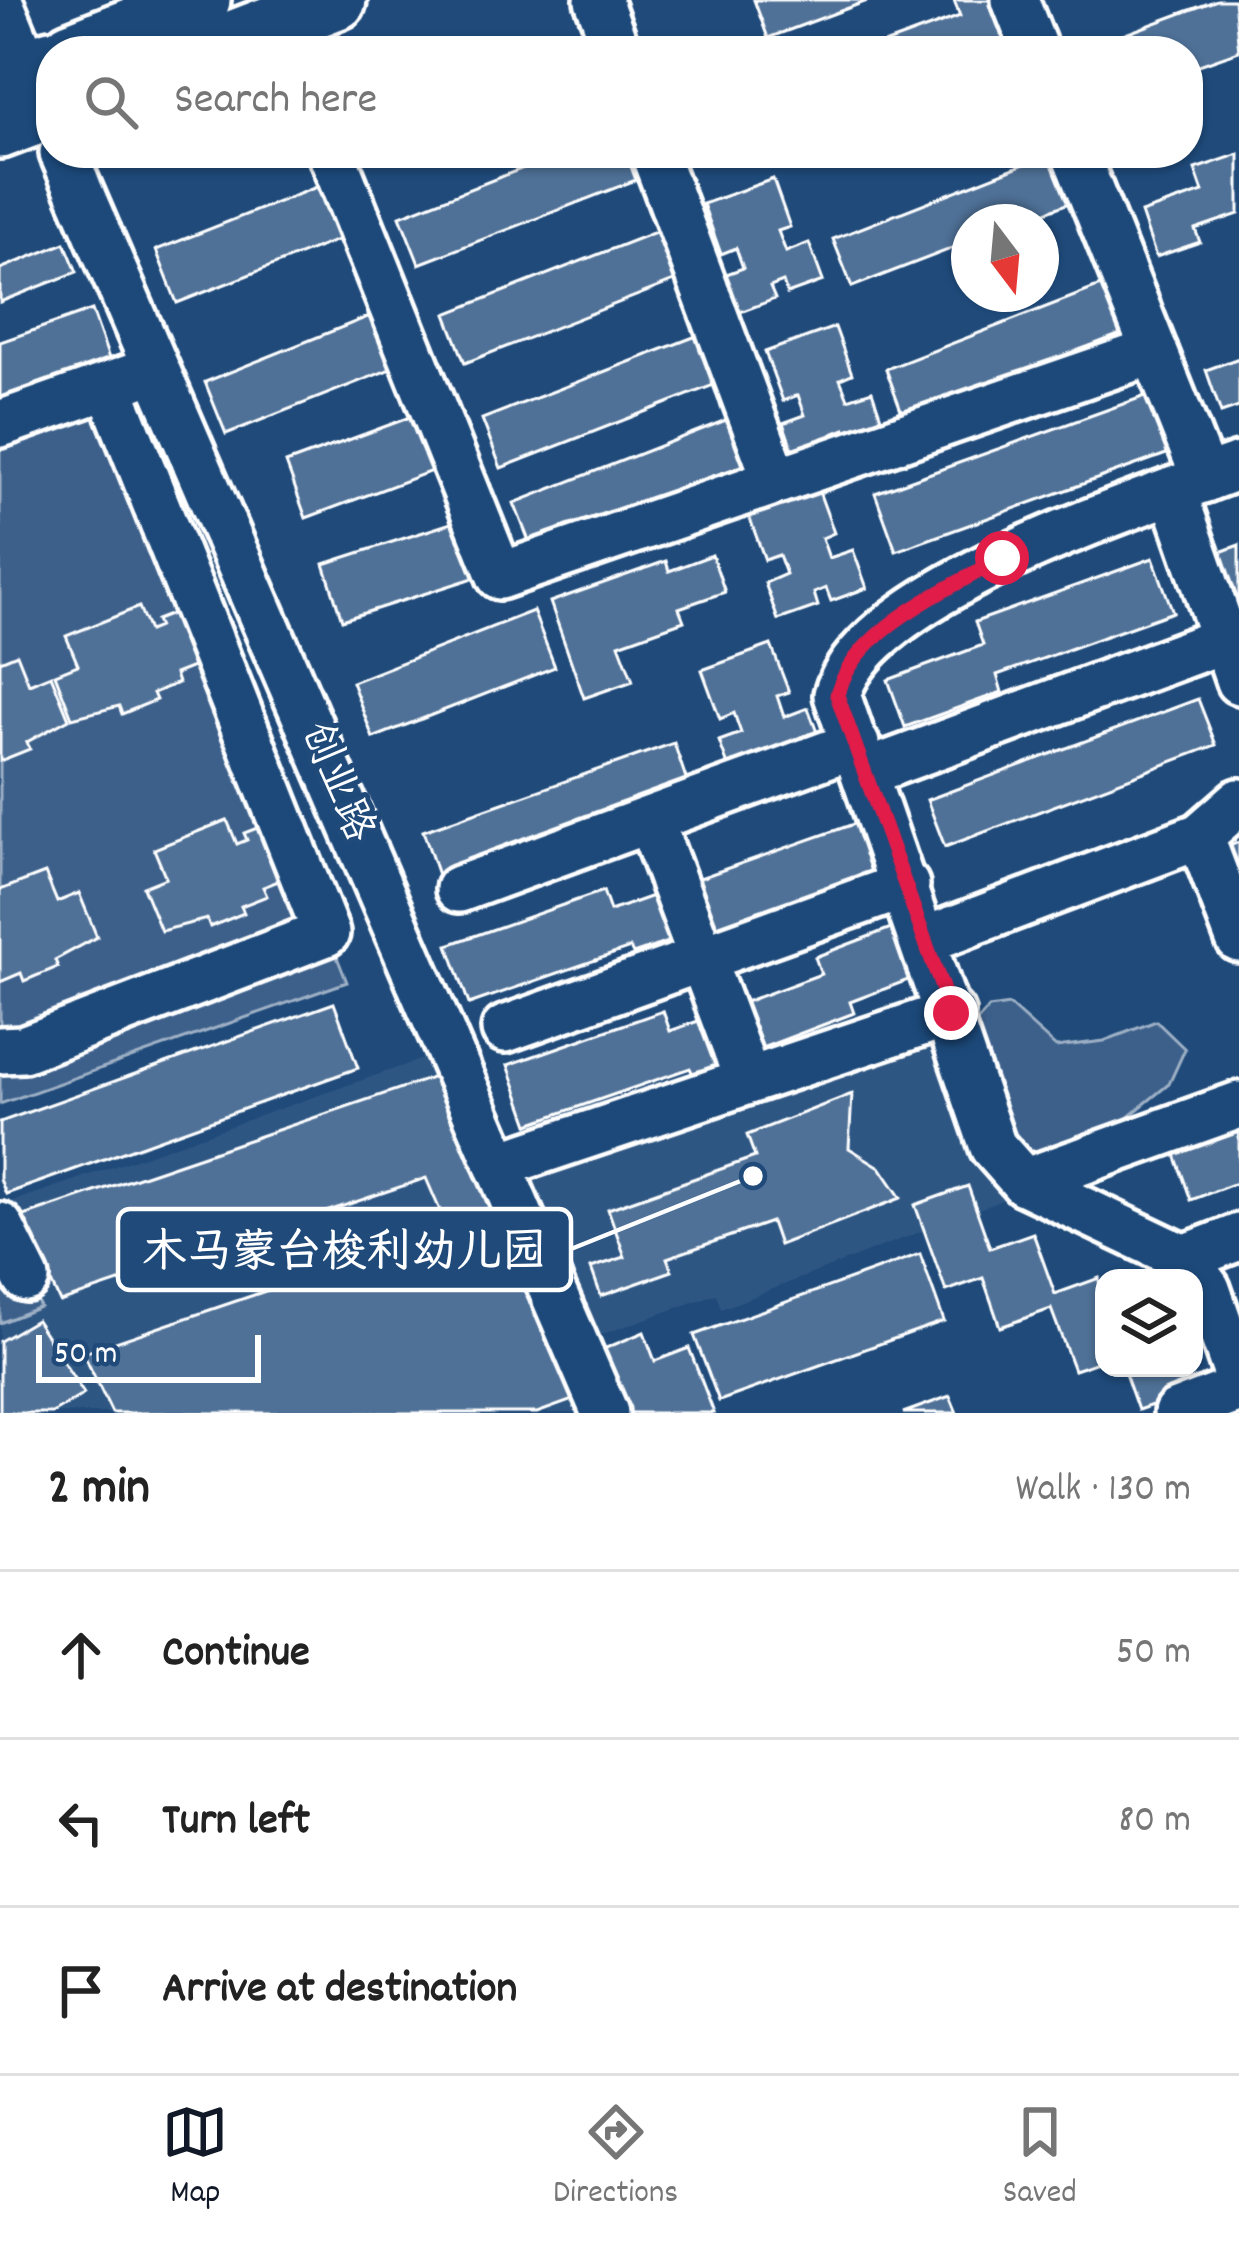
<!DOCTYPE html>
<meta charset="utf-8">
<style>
:root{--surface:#fff;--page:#f2f2f2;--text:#222;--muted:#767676;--line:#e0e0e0;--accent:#111827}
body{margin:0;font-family:Dekko,"LXGW WenKai TC",sans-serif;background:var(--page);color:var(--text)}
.controls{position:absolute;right:36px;bottom:36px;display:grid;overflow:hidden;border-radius:24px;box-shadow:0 3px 9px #0004}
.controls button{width:108px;height:108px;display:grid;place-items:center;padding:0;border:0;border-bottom:3px solid var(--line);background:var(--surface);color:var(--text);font:60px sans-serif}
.compass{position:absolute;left:951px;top:204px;width:108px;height:108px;border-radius:50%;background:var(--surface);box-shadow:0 3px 9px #0004;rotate:164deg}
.scale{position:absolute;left:36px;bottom:30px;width:225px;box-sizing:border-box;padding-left:12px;border:6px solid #fff;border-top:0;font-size:33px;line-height:42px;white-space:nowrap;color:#fff;-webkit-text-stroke:9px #1f4a7a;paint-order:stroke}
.stop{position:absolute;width:36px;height:36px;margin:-27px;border:9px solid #e11d48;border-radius:50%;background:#fff}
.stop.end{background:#e11d48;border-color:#fff;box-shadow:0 3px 12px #0008}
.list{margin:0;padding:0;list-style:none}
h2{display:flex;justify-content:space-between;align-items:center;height:156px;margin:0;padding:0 48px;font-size:51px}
h2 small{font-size:39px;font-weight:400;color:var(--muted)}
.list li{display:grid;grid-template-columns:78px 1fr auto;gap:36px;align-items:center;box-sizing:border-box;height:168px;padding:0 48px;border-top:3px solid var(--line)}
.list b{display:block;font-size:45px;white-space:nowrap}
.list em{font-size:39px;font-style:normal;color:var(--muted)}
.icon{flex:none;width:66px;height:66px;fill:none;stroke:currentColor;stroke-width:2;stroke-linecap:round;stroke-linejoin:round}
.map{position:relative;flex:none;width:1239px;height:1413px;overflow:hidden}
.search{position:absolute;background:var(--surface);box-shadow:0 3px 9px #0004;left:36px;right:36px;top:36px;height:132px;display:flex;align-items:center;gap:30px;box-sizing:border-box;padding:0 42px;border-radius:48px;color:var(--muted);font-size:45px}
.sheet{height:660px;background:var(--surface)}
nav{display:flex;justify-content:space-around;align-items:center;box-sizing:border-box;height:168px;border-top:3px solid var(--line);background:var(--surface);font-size:33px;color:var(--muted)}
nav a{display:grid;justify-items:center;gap:6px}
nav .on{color:var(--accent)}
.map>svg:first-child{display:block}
</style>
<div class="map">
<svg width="1239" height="1413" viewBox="0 0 1239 1413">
<rect width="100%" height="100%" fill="#1f4a7a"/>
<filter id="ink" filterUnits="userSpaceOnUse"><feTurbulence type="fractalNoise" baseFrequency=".00833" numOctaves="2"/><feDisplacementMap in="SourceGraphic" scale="24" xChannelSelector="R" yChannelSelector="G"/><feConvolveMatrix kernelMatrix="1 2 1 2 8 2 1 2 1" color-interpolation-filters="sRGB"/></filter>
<g filter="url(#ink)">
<g fill="#2e5683">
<path d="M 951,1013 L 1010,1197 L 721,1309 L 716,1294 L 575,1344 L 498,1165 Z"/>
<path d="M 431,1056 L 586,1413 L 0,1413 L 0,1323 L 40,1307 L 0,1226 L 0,1206 Z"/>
</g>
<g fill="#3c618b" stroke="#9eb0c5" stroke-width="3">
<path d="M 109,386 L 347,982 L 0,1104 L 0,424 Z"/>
<path d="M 1009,1005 L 1056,1047 L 1104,1041 L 1156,1021 L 1185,1049 L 1169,1084 L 1084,1153 L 1025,1150 C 988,1114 980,1073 975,1024 L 989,1008 Z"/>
<path d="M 0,1226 L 40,1307 L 0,1323 Z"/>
</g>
<g fill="#507197" stroke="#fff" stroke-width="3">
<path d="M 754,0 L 870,0 L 768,38 Z"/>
<path d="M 954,0 L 1000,0 L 1013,51 L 865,51 L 960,16 Z"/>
<path d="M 1217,0 L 1234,0 L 1239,51 L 1188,69 L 1188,51 L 1107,51 L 1104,42 Z"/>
<path d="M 562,153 L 626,153 L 636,180 L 419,264 L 400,216 Z"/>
<path d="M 1050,154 L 1069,203 L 1020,222 L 969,222 L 969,242 L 852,287 L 833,239 Z"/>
<path d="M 1239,154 L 1239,214 L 1195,229 L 1200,242 L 1156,257 L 1141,213 L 1203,192 L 1195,169 Z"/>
<path d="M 773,179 L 790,227 L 778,231 L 786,252 L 809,243 L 823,281 L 787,294 L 783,282 L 770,287 L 775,299 L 735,314 L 721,276 L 743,268 L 736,248 L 721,254 L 703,204 Z"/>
<path d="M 332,181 L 353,234 L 177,303 L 156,250 Z"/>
<path d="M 663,229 L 682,278 L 465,363 L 446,314 Z"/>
<path d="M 65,243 L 77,272 L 0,302 L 0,269 Z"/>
<path d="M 1103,285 L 1121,334 L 904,418 L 886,369 Z"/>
<path d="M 92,310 L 113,370 L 0,408 L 0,342 Z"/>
<path d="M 380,312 L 401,365 L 226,434 L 205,382 Z"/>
<path d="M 835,327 L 852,374 L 840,379 L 848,399 L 872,391 L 885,429 L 850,441 L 845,429 L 832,434 L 837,447 L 797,461 L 783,423 L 805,415 L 798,395 L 783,401 L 765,352 Z"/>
<path d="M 699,335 L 719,383 L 501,468 L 482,419 Z"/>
<path d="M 1239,358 L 1239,407 L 1221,413 L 1206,370 Z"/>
<path d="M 1151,394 L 1172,452 L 896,551 L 875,493 Z"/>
<path d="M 427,411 L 448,465 L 306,518 L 286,463 Z"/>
<path d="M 731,418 L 750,467 L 533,551 L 514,503 Z"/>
<path d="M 817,486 L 834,533 L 822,538 L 829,558 L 853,550 L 867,588 L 831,601 L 826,588 L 814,593 L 818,606 L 778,620 L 765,583 L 786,574 L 779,555 L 765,560 L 747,511 Z"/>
<path d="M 467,518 L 486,574 L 342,620 L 324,564 Z"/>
<path d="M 1239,545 L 1239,612 L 1237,613 L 1215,554 Z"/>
<path d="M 712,555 L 725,592 L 679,608 L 684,621 L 619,644 L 633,681 L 584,698 L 550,602 L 666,561 L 669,571 Z"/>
<path d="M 1153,558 L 1173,612 L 997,675 L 1002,692 L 905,727 L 888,680 L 983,645 L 975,622 Z"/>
<path d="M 139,607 L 149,631 L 159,627 L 156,620 L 177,612 L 198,665 L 175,674 L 178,683 L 153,693 L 156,700 L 122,714 L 119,706 L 72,718 L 55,674 L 78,665 L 66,636 Z"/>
<path d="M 533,611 L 555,667 L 373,738 L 352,682 Z"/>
<path d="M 771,645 L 789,692 L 777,696 L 784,717 L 808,708 L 822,746 L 786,759 L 781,747 L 769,752 L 773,765 L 733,779 L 719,741 L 741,733 L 734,713 L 720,719 L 702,670 Z"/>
<path d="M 17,654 L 29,684 L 51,675 L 69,719 L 27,742 L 30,749 L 0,761 L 0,661 Z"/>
<path d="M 1198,699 L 1216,745 L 945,847 L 927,800 Z"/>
<path d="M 674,743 L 690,790 L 439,878 L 423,831 Z"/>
<path d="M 227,820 L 237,844 L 247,840 L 244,833 L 265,825 L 286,878 L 263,887 L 267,896 L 241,906 L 244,913 L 210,927 L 207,919 L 161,931 L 143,887 L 166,878 L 154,849 Z"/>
<path d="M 865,820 L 884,874 L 716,933 L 697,879 Z"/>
<path d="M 1239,842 L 1239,872 L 1230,846 Z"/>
<path d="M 45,873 L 57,902 L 79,893 L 97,937 L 55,960 L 58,967 L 24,981 L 21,973 L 0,982 L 0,890 Z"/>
<path d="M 603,891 L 610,911 L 658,894 L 674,940 L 633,954 L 630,948 L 469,1004 L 448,945 Z"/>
<path d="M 899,925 L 919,976 L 850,1002 L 854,1013 L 762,1048 L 745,1002 L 821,974 L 815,957 Z"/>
<path d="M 334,1003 L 358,1068 L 6,1194 L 0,1179 L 0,1122 Z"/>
<path d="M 663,1011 L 670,1031 L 718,1014 L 734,1060 L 693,1074 L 690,1068 L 529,1124 L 508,1065 Z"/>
<path d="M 437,1076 L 573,1400 L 537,1413 L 112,1413 L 83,1353 L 448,1229 L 426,1178 L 60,1302 L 21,1217 Z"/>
<path d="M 852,1094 L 849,1148 L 880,1167 L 901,1198 L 779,1245 L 771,1222 L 667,1258 L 672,1271 L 601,1296 L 591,1268 L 625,1257 L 608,1209 L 755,1157 L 747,1135 Z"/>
<path d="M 1239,1124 L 1239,1182 L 1191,1200 L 1173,1149 Z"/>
<path d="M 968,1186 L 990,1248 L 1033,1233 L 1055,1294 L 1099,1278 L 1104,1360 L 1074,1370 L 1051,1309 L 1000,1327 L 983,1278 L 946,1291 L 915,1205 Z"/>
<path d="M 920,1254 L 944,1321 L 719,1401 L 694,1335 Z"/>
<path d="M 36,1320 L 84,1394 L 52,1413 L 0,1413 L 0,1341 Z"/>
<path d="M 644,1332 L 655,1361 L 689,1348 L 714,1413 L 628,1413 L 601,1350 Z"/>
<path d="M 1123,1368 L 1180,1368 L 1189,1392 L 1138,1410 Z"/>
<path d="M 950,1396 L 957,1413 L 903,1413 Z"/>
</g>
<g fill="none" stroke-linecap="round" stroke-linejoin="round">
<g stroke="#fff" stroke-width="54">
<g id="minor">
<path d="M 598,0 L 617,51"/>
<path d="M 1015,0 L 1035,51"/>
<path d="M 0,3 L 38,95"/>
<path d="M 63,153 L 605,1413"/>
<path d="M 331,153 L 500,576 L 1154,351 L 1075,153"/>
<path d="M 654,153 L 776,481"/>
<path d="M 1154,351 L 1205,479"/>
<path d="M 0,424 L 136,376"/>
<path d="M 1239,466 C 1141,504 867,589 837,695 L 993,1147 L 1024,1182 L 1184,1258 L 1207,1289 L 1239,1380"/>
<path d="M 1173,491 L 1239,681"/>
<path d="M 867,772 L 1239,634"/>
<path d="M 650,820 L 748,1081"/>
<path d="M 1200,836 L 1239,939"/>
<path d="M 459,889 L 856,744"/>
<path d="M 925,940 L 1200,836 L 1239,802"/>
<path d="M 505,1029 L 906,885"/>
<path d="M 0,1050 L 23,1049 L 326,933 L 109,386"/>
<path d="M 498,1165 L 951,1013"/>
<path d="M 1024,1182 L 1239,1105"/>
<path d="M 0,1226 L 26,1278"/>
<path d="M 1184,1258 L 1239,1237"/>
<path d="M 1177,1413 L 1239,1389"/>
</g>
</g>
<g stroke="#fff" stroke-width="66">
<g id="major">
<path d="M 71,51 L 201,0"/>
<path d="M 204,51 L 337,0"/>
<path d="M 0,78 L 51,59"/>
<path d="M 0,129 L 51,110"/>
</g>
</g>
<use href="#minor" stroke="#1f4a7a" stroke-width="45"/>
<use href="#major" stroke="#1f4a7a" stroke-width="57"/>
</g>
</g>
<g fill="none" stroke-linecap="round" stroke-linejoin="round" filter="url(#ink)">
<path stroke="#e11d48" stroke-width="15" d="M 951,1013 L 837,695 C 856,627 945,592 1002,558"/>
</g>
<g text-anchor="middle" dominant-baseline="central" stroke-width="10" stroke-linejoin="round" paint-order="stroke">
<g font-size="42" fill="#fff" stroke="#1f4a7a">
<text transform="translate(334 783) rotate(67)">创业路</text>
</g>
</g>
<path fill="none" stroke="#fff" stroke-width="4.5" d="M753 1176L571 1249"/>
<circle fill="#fff" stroke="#1f4a7a" stroke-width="4.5" cx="753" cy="1176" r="12"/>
<rect fill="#1f4a7a" stroke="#fff" stroke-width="4.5" x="118" y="1209" width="453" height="81" rx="12"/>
<g font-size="45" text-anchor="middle" font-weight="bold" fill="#fff">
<text x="344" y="1265">木马蒙台梭利幼儿园</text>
</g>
</svg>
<div class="controls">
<button><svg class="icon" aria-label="layers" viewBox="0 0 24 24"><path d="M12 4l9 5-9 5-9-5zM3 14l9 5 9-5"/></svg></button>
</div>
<svg class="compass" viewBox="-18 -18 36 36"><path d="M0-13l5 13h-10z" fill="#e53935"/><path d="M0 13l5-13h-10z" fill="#767676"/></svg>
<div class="scale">50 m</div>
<div class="stop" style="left:1002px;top:558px"></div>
<div class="stop end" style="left:951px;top:1013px"></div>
<div class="search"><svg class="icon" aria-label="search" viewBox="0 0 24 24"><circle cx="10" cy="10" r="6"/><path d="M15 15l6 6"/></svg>Search here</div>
</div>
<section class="sheet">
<h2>2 min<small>Walk · 130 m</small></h2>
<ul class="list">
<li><svg class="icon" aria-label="ahead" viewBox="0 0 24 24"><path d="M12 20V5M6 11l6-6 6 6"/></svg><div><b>Continue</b></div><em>50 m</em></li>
<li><svg class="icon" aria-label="left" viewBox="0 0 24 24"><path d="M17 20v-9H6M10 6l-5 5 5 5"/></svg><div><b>Turn left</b></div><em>80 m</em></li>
<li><svg class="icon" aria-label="arrive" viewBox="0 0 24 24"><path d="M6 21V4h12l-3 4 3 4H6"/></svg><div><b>Arrive at destination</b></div></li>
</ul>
</section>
<nav>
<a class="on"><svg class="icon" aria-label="map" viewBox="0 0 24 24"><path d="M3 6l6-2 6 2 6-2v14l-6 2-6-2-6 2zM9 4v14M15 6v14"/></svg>Map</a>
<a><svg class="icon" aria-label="directions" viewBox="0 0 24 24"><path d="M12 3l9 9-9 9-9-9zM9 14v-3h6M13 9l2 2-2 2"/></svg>Directions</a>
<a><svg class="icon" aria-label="saved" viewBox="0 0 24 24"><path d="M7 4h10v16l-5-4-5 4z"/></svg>Saved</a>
</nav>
